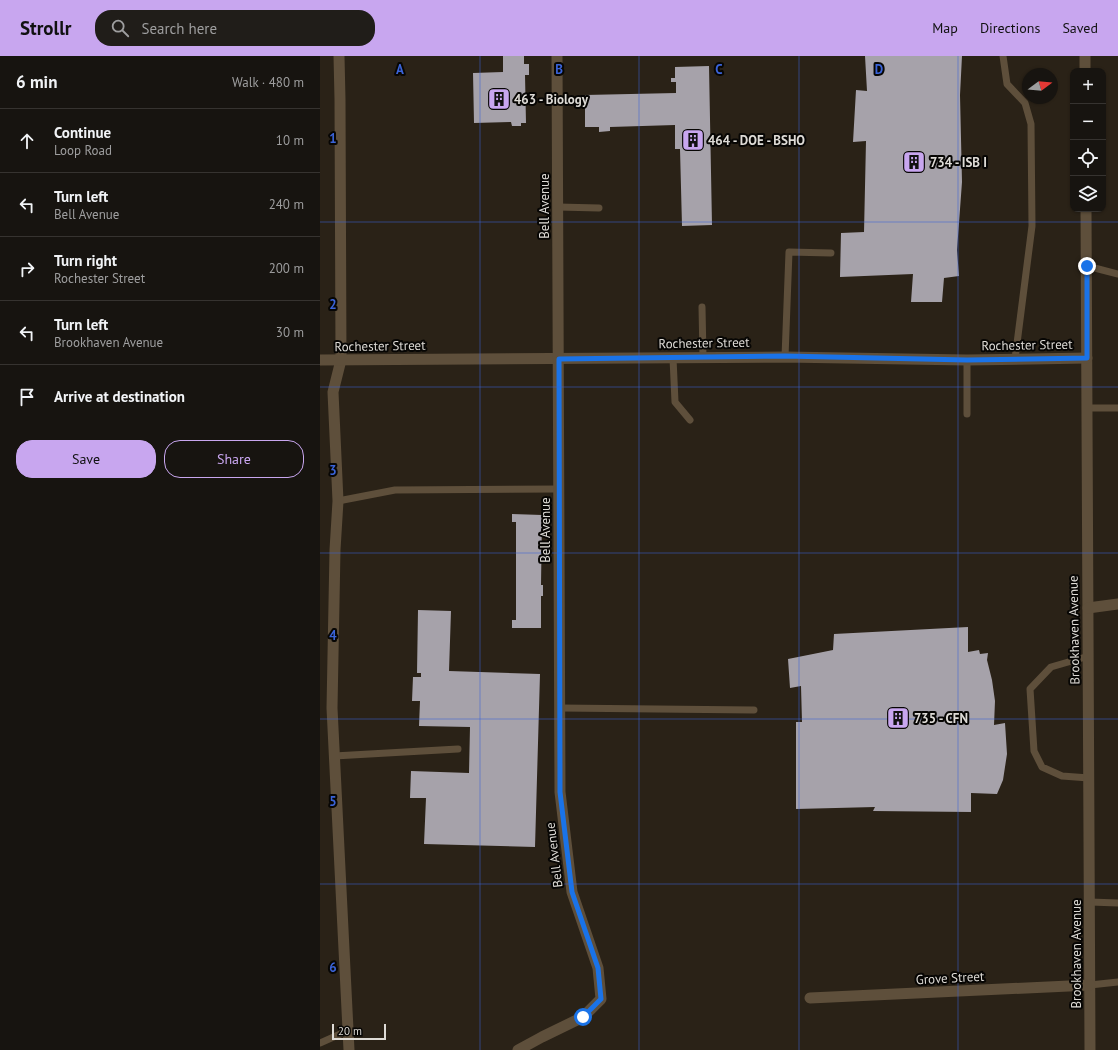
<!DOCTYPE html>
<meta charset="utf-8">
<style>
:root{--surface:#171410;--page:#201d19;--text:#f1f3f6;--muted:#9e9e9f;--line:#363330;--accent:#c8a6ef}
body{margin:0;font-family:"PT Sans",sans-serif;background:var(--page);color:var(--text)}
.controls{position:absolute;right:12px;top:12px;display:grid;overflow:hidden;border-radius:8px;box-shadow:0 1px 3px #0004}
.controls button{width:36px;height:36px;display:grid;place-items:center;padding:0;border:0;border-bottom:1px solid var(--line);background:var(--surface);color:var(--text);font:20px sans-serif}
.compass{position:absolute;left:702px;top:12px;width:36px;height:36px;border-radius:50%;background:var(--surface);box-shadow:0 1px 3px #0004;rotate:74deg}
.scale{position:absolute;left:12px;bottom:10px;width:54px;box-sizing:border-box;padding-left:4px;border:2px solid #dedbd6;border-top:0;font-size:11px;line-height:14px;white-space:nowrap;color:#dedbd6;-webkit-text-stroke:3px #070604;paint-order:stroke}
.stop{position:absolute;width:12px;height:12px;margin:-9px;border:3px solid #1a73e8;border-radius:50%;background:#fff}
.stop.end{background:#1a73e8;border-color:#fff;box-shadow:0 1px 4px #0008}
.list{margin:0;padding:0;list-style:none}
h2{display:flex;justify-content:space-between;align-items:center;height:52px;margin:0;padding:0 16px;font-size:17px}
h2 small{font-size:13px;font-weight:400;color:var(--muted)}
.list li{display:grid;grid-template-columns:26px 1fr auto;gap:12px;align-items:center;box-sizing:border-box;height:64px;padding:0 16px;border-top:1px solid var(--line)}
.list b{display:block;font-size:15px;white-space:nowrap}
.list p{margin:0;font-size:13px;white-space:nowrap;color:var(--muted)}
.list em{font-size:13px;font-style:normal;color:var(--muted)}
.actions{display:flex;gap:8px;padding:12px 16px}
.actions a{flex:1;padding:9px 0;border:1px solid var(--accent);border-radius:16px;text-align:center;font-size:14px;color:var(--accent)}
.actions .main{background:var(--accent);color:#111}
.icon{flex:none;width:22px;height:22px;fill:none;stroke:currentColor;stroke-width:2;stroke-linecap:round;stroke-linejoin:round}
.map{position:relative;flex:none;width:798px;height:994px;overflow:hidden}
header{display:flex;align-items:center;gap:24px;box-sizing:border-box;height:56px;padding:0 20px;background:var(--accent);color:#111}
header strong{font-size:19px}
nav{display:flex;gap:22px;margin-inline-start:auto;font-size:14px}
.search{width:280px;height:36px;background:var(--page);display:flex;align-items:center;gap:10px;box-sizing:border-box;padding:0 14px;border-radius:16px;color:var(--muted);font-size:15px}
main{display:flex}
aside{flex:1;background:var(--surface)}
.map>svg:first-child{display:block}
</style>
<header>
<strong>Strollr</strong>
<div class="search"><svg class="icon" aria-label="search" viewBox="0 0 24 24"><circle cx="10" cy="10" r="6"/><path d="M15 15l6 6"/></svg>Search here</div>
<nav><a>Map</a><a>Directions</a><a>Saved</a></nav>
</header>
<main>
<aside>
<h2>6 min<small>Walk · 480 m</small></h2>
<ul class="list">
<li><svg class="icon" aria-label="ahead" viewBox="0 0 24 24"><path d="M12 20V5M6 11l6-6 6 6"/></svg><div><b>Continue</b><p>Loop Road</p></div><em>10 m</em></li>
<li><svg class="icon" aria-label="left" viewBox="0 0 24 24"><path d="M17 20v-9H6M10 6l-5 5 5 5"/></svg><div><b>Turn left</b><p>Bell Avenue</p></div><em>240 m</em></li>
<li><svg class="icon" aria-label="right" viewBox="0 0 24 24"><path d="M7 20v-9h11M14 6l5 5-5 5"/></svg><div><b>Turn right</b><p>Rochester Street</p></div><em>200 m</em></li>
<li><svg class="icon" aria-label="left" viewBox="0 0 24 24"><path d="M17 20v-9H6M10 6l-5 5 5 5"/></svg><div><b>Turn left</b><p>Brookhaven Avenue</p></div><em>30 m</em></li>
<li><svg class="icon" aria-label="arrive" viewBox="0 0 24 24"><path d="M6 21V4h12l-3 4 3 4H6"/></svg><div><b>Arrive at destination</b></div></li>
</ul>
<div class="actions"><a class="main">Save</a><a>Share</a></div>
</aside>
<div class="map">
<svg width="798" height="994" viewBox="0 0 798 994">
<rect width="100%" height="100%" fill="#1f1b15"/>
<path fill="#2a2217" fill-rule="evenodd" d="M 0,0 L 798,0 L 798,994 L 0,994 ZM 753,15 L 783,15 L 783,153 L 753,153 ZM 708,18 L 732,18 L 732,42 L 708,42 Z"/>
<g fill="#a6a2aa">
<path d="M 183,0 L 204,0 L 204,8 L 209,8 L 209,19 L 205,19 L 206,67 L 201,67 L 201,70 L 192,70 L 191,66 L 154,67 L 153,17 L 183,16 Z"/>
<path d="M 545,0 L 642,0 L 640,39 L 642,126 L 637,194 L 639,220 L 624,222 L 622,246 L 591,246 L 593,218 L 520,221 L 521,177 L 544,176 L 546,85 L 533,86 L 536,34 L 547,35 Z"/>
<path d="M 389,10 L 392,169 L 362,170 L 360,93 L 355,93 L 355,69 L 290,71 L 290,75 L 279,76 L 279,71 L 265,71 L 265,39 L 356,37 L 356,26 L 351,26 L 351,22 L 355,22 L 355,11 Z"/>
<path d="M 192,458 L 222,459 L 221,529 L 223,529 L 223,540 L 221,540 L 221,572 L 192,572 L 192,564 L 196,564 L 196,466 L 192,466 Z"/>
<path d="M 98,554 L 131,555 L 129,615 L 220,618 L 215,791 L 104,788 L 106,742 L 90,742 L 91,715 L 149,717 L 150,671 L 99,670 L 100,645 L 92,645 L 93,621 L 101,621 L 101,617 L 97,617 Z"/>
<path d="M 648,571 L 648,596 L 659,594 L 660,598 L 668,597 L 667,604 L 672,624 L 675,645 L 674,669 L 685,667 L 687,698 L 683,724 L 677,738 L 651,737 L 651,756 L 553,755 L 555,751 L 476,753 L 476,666 L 482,666 L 481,630 L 470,632 L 468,603 L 513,594 L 514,578 Z"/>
</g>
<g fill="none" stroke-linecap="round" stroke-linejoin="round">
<g stroke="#5e4f3b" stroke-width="7">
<path d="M 683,0 L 687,28 L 705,47 L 711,68 L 712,170 L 695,303"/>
<path d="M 238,151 L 279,152"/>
<path d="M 767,210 L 798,218"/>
<path d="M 382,251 L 383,301"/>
<path d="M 465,301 L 469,196 L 511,197"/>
<path d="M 353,302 L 355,346 L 370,364"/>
<path d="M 647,304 L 647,358"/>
<path d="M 767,352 L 798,352"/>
<path d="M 18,445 L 75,434 L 239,433"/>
<path d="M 769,600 L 731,611 L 710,633 L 714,695 L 722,711 L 742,720 L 769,722"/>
<path d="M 240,652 L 434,654"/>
<path d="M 14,700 L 138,693"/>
<path d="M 770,846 L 798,847"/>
<path d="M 770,929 L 798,926"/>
<path d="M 0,987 L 27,975"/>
</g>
<g stroke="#5e4f3b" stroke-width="11">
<path d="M 19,0 L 20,43 L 21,304 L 13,336 L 18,445 L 15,494 L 12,652 L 29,994"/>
<path d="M 765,0 L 765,15"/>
<path d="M 766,153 L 770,994"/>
<path d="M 0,304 L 465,301 L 647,304 L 767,302"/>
<path d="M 768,552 L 798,548"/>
<path d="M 490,942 L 770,929"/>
<path d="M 198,994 L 222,981 L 263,961 L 281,943 L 278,912 L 252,836 L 240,736 L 237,0"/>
</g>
</g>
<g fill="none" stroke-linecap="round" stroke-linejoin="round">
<path stroke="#1a73e8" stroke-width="5" d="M 263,961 L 281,943 L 278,912 L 252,836 L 240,736 L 239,303 L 465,300 L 647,304 L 767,302 L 767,210"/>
</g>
<path fill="none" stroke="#3a63d8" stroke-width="1" stroke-opacity="0.55" d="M 160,0 L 160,994M 319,0 L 319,994M 479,0 L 479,994M 638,0 L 638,994M 0,166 L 798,166M 0,331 L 798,331M 0,497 L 798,497M 0,663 L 798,663M 0,828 L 798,828"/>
<defs>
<g id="building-square" transform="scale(1.15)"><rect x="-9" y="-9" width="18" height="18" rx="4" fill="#c8a6ef" stroke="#070604"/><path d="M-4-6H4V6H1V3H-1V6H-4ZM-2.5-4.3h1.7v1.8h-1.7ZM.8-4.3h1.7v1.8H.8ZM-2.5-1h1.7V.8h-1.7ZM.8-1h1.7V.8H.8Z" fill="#111"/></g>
</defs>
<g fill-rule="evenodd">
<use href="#building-square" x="179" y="43"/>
<use href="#building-square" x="373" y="84"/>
<use href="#building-square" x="594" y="106"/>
<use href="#building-square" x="578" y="662"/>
</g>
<g text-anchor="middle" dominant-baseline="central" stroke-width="4" stroke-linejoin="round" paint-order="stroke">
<g font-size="13" font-weight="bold" fill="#dedbd6" stroke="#070604" text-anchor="start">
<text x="194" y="43">463 - Biology</text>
<text x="388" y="84">464 - DOE - BSHO</text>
<text x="610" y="106">734 - ISB I</text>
<text x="594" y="662">735 - CFN</text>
</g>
<g font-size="13" fill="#dedbd6" stroke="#070604">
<text transform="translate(224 150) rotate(-90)">Bell Avenue</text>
<text transform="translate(384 287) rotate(-1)">Rochester Street</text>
<text transform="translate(707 289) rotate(-1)">Rochester Street</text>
<text transform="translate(60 290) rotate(-1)">Rochester Street</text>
<text transform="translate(225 474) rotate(-90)">Bell Avenue</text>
<text transform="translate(754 574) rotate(-91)">Brookhaven Avenue</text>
<text transform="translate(234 799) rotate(-97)">Bell Avenue</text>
<text transform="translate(756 898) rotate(-90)">Brookhaven Avenue</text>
<text transform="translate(630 922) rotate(-3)">Grove Street</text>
</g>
</g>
<g font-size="13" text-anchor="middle" font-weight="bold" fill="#3a63d8" stroke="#070604" stroke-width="4" stroke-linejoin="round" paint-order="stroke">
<text x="80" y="18">A</text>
<text x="239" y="18">B</text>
<text x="399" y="18">C</text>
<text x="559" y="18">D</text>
<text x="13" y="87">1</text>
<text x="13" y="253">2</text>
<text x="13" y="419">3</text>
<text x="13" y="584">4</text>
<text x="13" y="750">5</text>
<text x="13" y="916">6</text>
</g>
</svg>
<div class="controls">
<button>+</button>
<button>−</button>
<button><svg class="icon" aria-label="locate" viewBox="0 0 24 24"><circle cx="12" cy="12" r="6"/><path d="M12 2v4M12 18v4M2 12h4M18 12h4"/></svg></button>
<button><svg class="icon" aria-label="layers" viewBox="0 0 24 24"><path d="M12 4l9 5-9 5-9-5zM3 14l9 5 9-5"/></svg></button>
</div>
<svg class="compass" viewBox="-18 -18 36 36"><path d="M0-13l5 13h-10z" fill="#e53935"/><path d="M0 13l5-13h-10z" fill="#9e9e9f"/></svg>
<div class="scale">20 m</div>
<div class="stop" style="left:263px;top:961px"></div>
<div class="stop end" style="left:767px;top:210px"></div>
</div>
</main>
